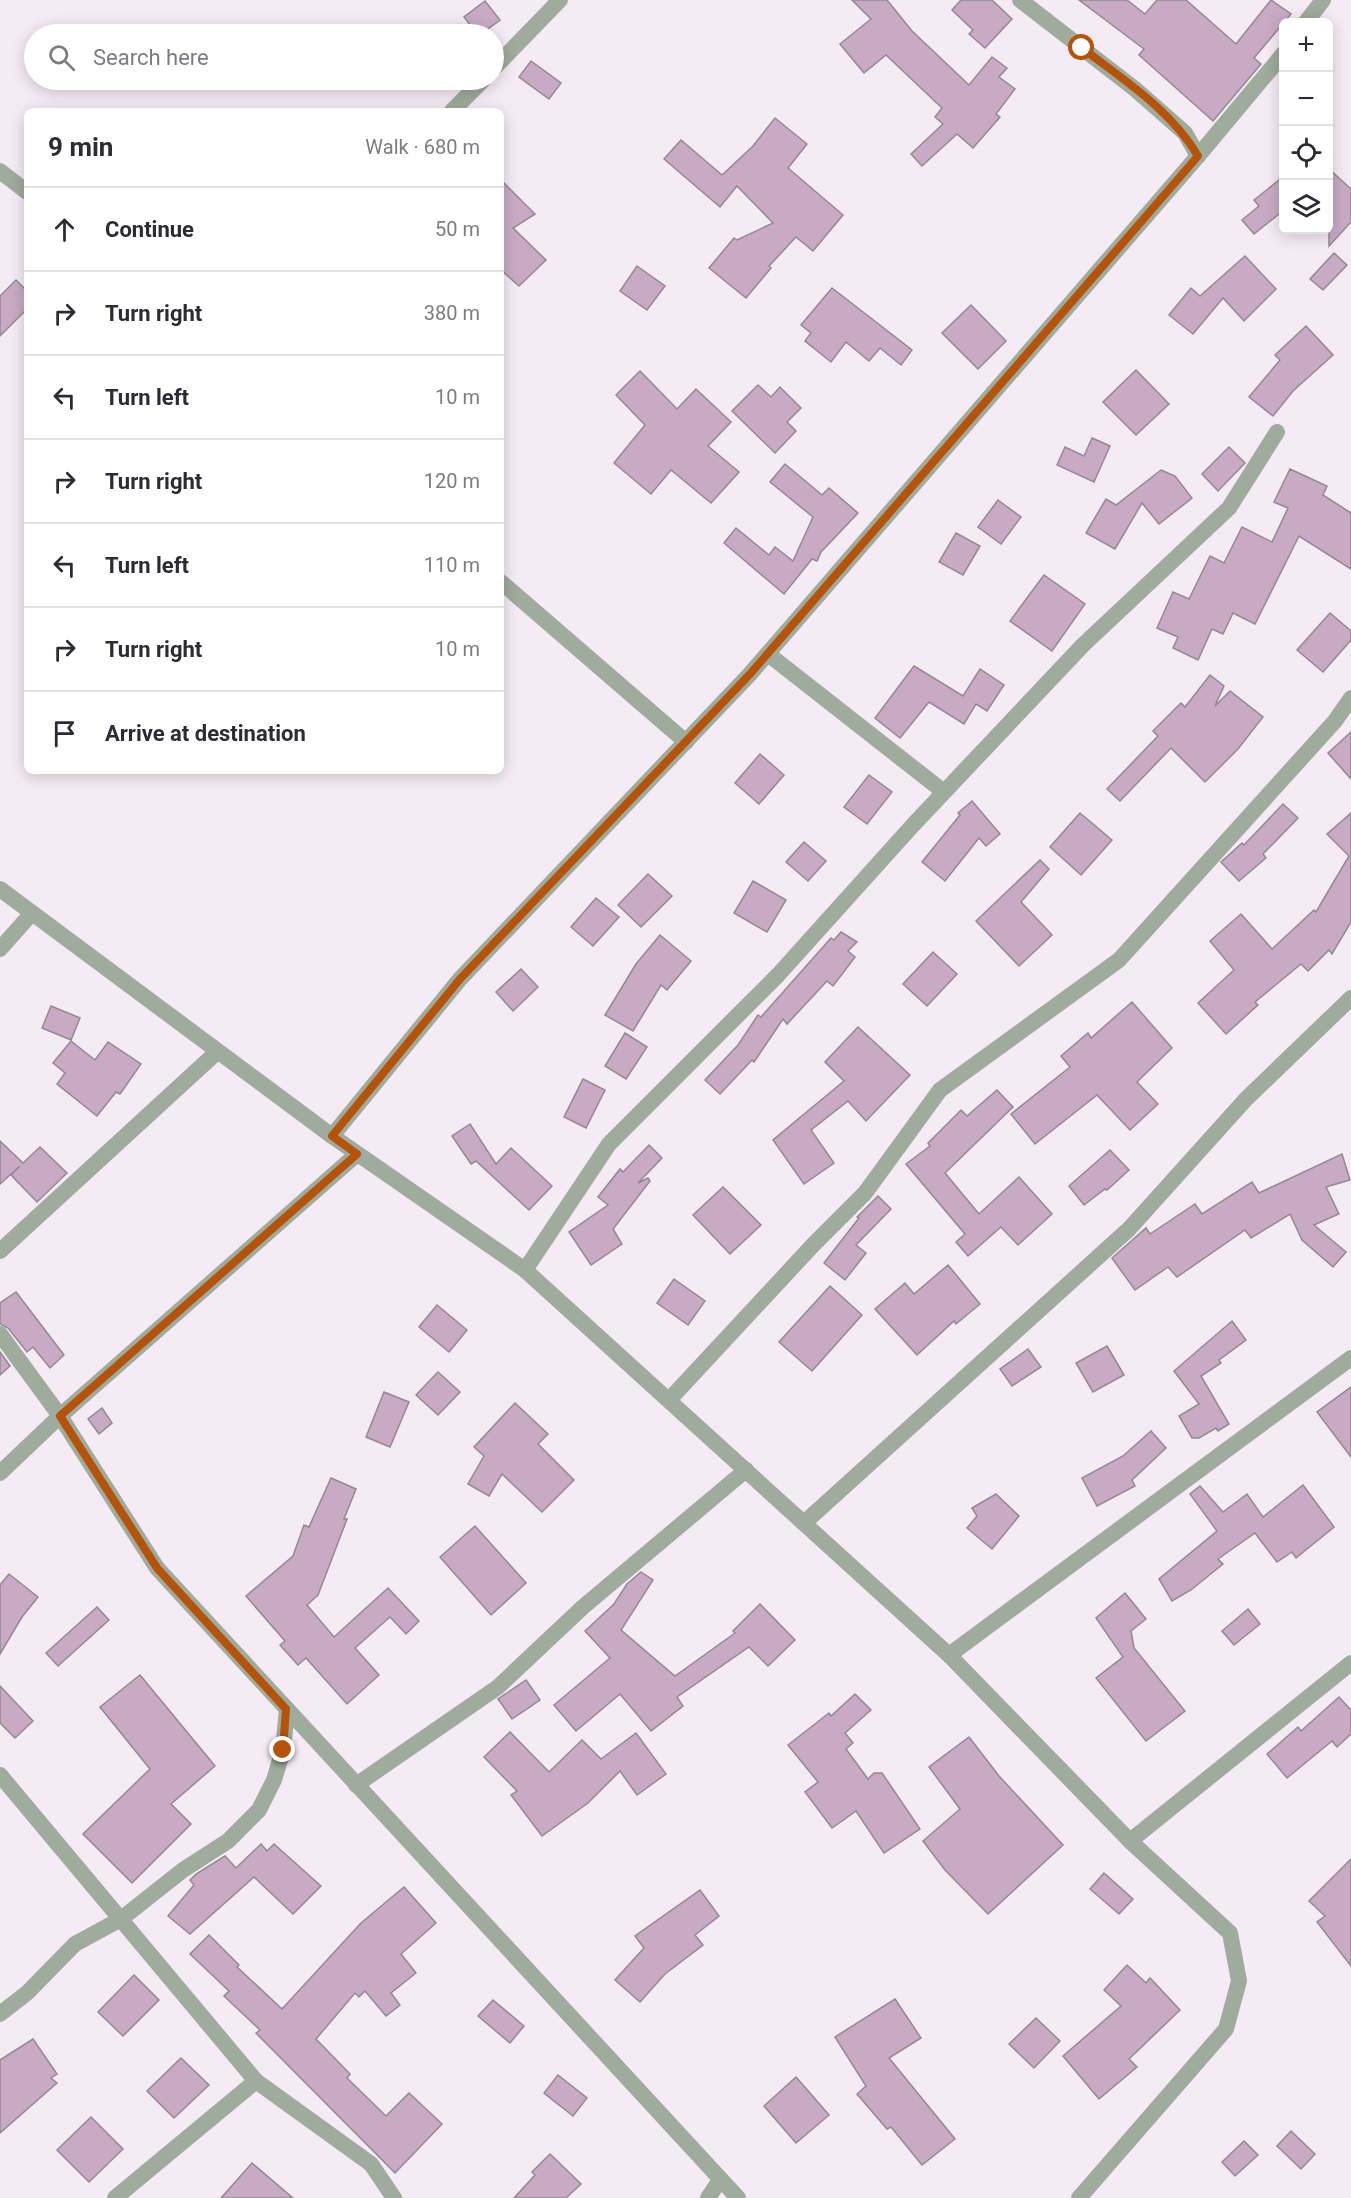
<!DOCTYPE html>
<meta charset="utf-8">
<style>
:root{--surface:#fff;--page:#f7f7f7;--text:#2b2b33;--muted:#7c7c81;--line:#e1e1e2}
body{margin:0;font-family:Roboto,sans-serif;background:var(--page);color:var(--text)}
.controls{position:absolute;right:18px;top:18px;display:grid;overflow:hidden;border-radius:9px;box-shadow:0 3px 15px #0003}
.controls button{width:54px;height:54px;display:grid;place-items:center;padding:0;border:0;border-bottom:2px solid var(--line);background:var(--surface);color:var(--text);font:30px sans-serif}
.stop{position:absolute;width:18px;height:18px;margin:-14px;border:4px solid #b45309;border-radius:50%;background:#fff}
.stop.end{background:#b45309;border-color:#fff;box-shadow:0 2px 6px #0008}
.list{margin:0;padding:0;list-style:none}
h2{display:flex;justify-content:space-between;align-items:center;height:78px;margin:0;padding:0 24px;font-size:26px}
h2 small{font-size:20px;font-weight:400;color:var(--muted)}
.list li{display:grid;grid-template-columns:39px 1fr auto;gap:18px;align-items:center;box-sizing:border-box;height:84px;padding:0 24px;border-top:2px solid var(--line)}
.list b{display:block;font-size:22px;white-space:nowrap}
.list em{font-size:20px;font-style:normal;color:var(--muted)}
.icon{flex:none;width:33px;height:33px;fill:none;stroke:currentColor;stroke-width:2;stroke-linecap:round;stroke-linejoin:round}
.map{position:relative;flex:none;width:1351px;height:2198px;overflow:hidden}
.search{position:absolute;background:var(--surface);box-shadow:0 3px 15px #0003;left:24px;top:24px;width:480px;height:66px;display:flex;align-items:center;gap:15px;box-sizing:border-box;padding:0 21px;border-radius:33px;color:var(--muted);font-size:22px}
.panel{position:absolute;background:var(--surface);box-shadow:0 3px 15px #0003;left:24px;top:108px;width:480px;height:666px;border-radius:9px}
.map>svg:first-child{display:block}
</style>
<div class="map">
<svg width="1351" height="2198" viewBox="0 0 1351 2198">
<rect width="100%" height="100%" fill="#f5ebf4"/>
<g fill="#c8aac5" stroke="#928991" stroke-width="1.5">
<path d="M 852,0 L 887,0 L 912,31 L 969,85 L 992,57 L 1007,68 L 999,77 L 1015,89 L 996,114 L 1000,117 L 973,148 L 957,134 L 922,166 L 911,154 L 943,124 L 935,117 L 942,108 L 886,55 L 864,73 L 840,44 L 871,19 Z"/>
<path d="M 961,0 L 992,0 L 1012,19 L 985,48 L 969,34 L 973,30 L 952,10 Z"/>
<path d="M 1079,0 L 1127,0 L 1145,14 L 1157,0 L 1186,0 L 1236,44 L 1271,0 L 1291,14 L 1254,58 L 1261,64 L 1213,121 L 1139,55 L 1144,49 Z"/>
<path d="M 485,1 L 500,20 L 481,34 L 477,34 L 464,17 Z"/>
<path d="M 531,61 L 561,83 L 549,99 L 519,77 Z"/>
<path d="M 775,118 L 807,144 L 788,168 L 843,215 L 813,251 L 796,237 L 769,266 L 771,268 L 746,298 L 709,268 L 734,238 L 737,240 L 773,223 L 737,186 L 720,207 L 664,159 L 681,140 L 722,175 L 753,146 Z"/>
<path d="M 1329,169 L 1351,189 L 1351,222 L 1329,246 Z"/>
<path d="M 1284,176 L 1284,210 L 1254,234 L 1242,220 L 1259,206 L 1254,200 Z"/>
<path d="M 501,180 L 535,214 L 513,228 L 546,260 L 519,286 L 501,270 Z"/>
<path d="M 1334,253 L 1347,265 L 1323,290 L 1310,279 Z"/>
<path d="M 1245,256 L 1276,289 L 1244,321 L 1223,298 L 1193,334 L 1169,315 L 1191,288 L 1200,296 Z"/>
<path d="M 637,266 L 665,286 L 647,310 L 620,291 Z"/>
<path d="M 16,280 L 27,291 L 27,309 L 0,336 L 0,296 Z"/>
<path d="M 832,288 L 912,350 L 901,365 L 880,348 L 869,361 L 846,342 L 831,362 L 805,341 L 811,333 L 801,325 Z"/>
<path d="M 971,305 L 1006,341 L 978,369 L 942,333 Z"/>
<path d="M 1306,326 L 1333,355 L 1293,391 L 1273,416 L 1249,397 L 1280,360 L 1275,355 Z"/>
<path d="M 1136,370 L 1169,404 L 1136,435 L 1103,402 Z"/>
<path d="M 640,371 L 677,409 L 696,389 L 731,422 L 708,446 L 739,472 L 711,503 L 671,470 L 651,494 L 614,463 L 645,425 L 616,395 Z"/>
<path d="M 758,385 L 771,397 L 780,387 L 801,408 L 787,422 L 796,431 L 775,453 L 732,411 Z"/>
<path d="M 1092,438 L 1110,446 L 1094,482 L 1057,465 L 1065,447 L 1084,456 Z"/>
<path d="M 1229,447 L 1245,463 L 1218,491 L 1202,474 Z"/>
<path d="M 785,464 L 822,495 L 829,488 L 858,513 L 821,552 L 817,561 L 812,559 L 784,594 L 724,543 L 736,528 L 769,555 L 775,547 L 793,561 L 813,517 L 770,482 Z"/>
<path d="M 1290,469 L 1327,486 L 1323,495 L 1351,513 L 1351,569 L 1299,536 L 1255,624 L 1233,613 L 1223,634 L 1212,629 L 1198,660 L 1173,648 L 1178,637 L 1157,628 L 1173,592 L 1189,599 L 1210,556 L 1224,563 L 1242,527 L 1272,542 L 1288,508 L 1274,502 Z"/>
<path d="M 1161,470 L 1175,476 L 1192,498 L 1159,524 L 1142,503 L 1115,549 L 1086,533 L 1106,499 L 1116,505 Z"/>
<path d="M 998,500 L 1021,517 L 1001,544 L 978,527 Z"/>
<path d="M 956,533 L 980,546 L 963,575 L 939,562 Z"/>
<path d="M 1044,575 L 1085,604 L 1052,651 L 1010,621 Z"/>
<path d="M 1330,613 L 1351,631 L 1351,640 L 1323,672 L 1297,650 Z"/>
<path d="M 914,666 L 963,696 L 980,669 L 1004,685 L 987,711 L 976,704 L 964,724 L 929,702 L 900,738 L 875,718 Z"/>
<path d="M 1210,675 L 1224,686 L 1215,706 L 1230,691 L 1263,717 L 1238,749 L 1205,782 L 1171,748 L 1120,801 L 1107,789 L 1158,736 L 1153,731 L 1181,703 L 1185,707 Z"/>
<path d="M 1351,732 L 1351,779 L 1328,753 Z"/>
<path d="M 760,754 L 784,775 L 759,804 L 735,783 Z"/>
<path d="M 869,775 L 892,792 L 867,824 L 844,807 Z"/>
<path d="M 972,801 L 1000,834 L 986,846 L 979,838 L 945,881 L 922,862 L 960,815 L 958,813 Z"/>
<path d="M 1283,804 L 1298,818 L 1263,854 L 1266,858 L 1239,881 L 1221,862 L 1242,843 L 1244,845 Z"/>
<path d="M 1080,813 L 1112,840 L 1081,875 L 1050,847 Z"/>
<path d="M 1351,813 L 1351,922 L 1332,954 L 1329,950 L 1308,971 L 1301,964 L 1255,1002 L 1258,1005 L 1226,1034 L 1198,1003 L 1234,970 L 1210,941 L 1241,914 L 1272,949 L 1314,910 L 1316,912 L 1349,856 L 1327,834 Z"/>
<path d="M 804,842 L 826,861 L 808,881 L 786,862 Z"/>
<path d="M 1040,860 L 1049,869 L 1021,902 L 1052,935 L 1019,966 L 976,921 Z"/>
<path d="M 648,874 L 672,896 L 641,927 L 618,905 Z"/>
<path d="M 753,881 L 786,900 L 767,932 L 734,913 Z"/>
<path d="M 596,898 L 619,917 L 593,946 L 571,927 Z"/>
<path d="M 841,932 L 857,942 L 848,951 L 855,957 L 833,986 L 827,981 L 787,1024 L 783,1019 L 754,1062 L 752,1060 L 720,1094 L 705,1080 L 738,1045 L 758,1015 L 761,1017 L 831,938 L 834,940 Z"/>
<path d="M 660,935 L 691,961 L 667,990 L 661,985 L 633,1031 L 605,1015 L 636,964 Z"/>
<path d="M 933,952 L 957,974 L 927,1006 L 903,984 Z"/>
<path d="M 521,969 L 538,987 L 513,1011 L 496,992 Z"/>
<path d="M 1132,1002 L 1172,1048 L 1137,1082 L 1158,1104 L 1130,1130 L 1097,1095 L 1035,1144 L 1011,1114 L 1070,1067 L 1061,1056 L 1088,1033 L 1091,1038 Z"/>
<path d="M 51,1006 L 80,1018 L 71,1040 L 42,1028 Z"/>
<path d="M 858,1027 L 910,1075 L 866,1121 L 848,1101 L 811,1130 L 834,1163 L 804,1184 L 773,1140 L 844,1081 L 825,1062 Z"/>
<path d="M 625,1033 L 647,1047 L 626,1079 L 605,1066 Z"/>
<path d="M 71,1041 L 95,1060 L 108,1042 L 141,1064 L 120,1094 L 116,1092 L 97,1116 L 57,1084 L 65,1073 L 53,1063 Z"/>
<path d="M 583,1079 L 605,1090 L 586,1128 L 564,1117 Z"/>
<path d="M 997,1090 L 1013,1107 L 945,1173 L 979,1214 L 1019,1177 L 1052,1214 L 1018,1245 L 1001,1227 L 968,1256 L 956,1242 L 965,1234 L 906,1164 L 930,1146 L 928,1143 L 961,1110 L 967,1116 Z"/>
<path d="M 470,1124 L 496,1164 L 511,1148 L 552,1186 L 529,1210 L 476,1161 L 471,1164 L 452,1136 Z"/>
<path d="M 0,1141 L 23,1163 L 40,1147 L 67,1173 L 37,1202 L 11,1175 L 20,1166 L 0,1184 Z"/>
<path d="M 649,1145 L 662,1158 L 638,1183 L 648,1178 L 650,1181 L 613,1229 L 622,1244 L 591,1265 L 569,1232 L 608,1205 L 598,1197 L 620,1169 L 623,1172 Z"/>
<path d="M 1110,1150 L 1129,1170 L 1107,1190 L 1105,1189 L 1084,1205 L 1069,1186 Z"/>
<path d="M 1342,1154 L 1350,1180 L 1326,1187 L 1339,1214 L 1314,1225 L 1346,1252 L 1333,1267 L 1302,1240 L 1290,1214 L 1251,1238 L 1245,1230 L 1177,1277 L 1168,1267 L 1135,1290 L 1112,1258 L 1146,1228 L 1150,1234 L 1195,1204 L 1202,1214 L 1252,1182 L 1259,1193 Z"/>
<path d="M 723,1187 L 761,1225 L 730,1254 L 693,1215 Z"/>
<path d="M 878,1196 L 891,1209 L 856,1245 L 866,1253 L 845,1280 L 824,1263 L 859,1218 L 857,1217 Z"/>
<path d="M 948,1265 L 980,1304 L 956,1324 L 954,1321 L 917,1355 L 875,1309 L 905,1283 L 914,1294 Z"/>
<path d="M 674,1279 L 705,1301 L 688,1325 L 657,1303 Z"/>
<path d="M 830,1286 L 862,1315 L 812,1371 L 779,1342 Z"/>
<path d="M 16,1292 L 64,1355 L 50,1368 L 33,1347 L 27,1352 L 8,1328 L 0,1324 L 0,1303 Z"/>
<path d="M 437,1305 L 467,1330 L 449,1352 L 419,1327 Z"/>
<path d="M 1232,1321 L 1246,1340 L 1219,1360 L 1221,1363 L 1201,1376 L 1229,1424 L 1218,1431 L 1216,1428 L 1199,1438 L 1192,1438 L 1179,1416 L 1199,1404 L 1174,1371 Z"/>
<path d="M 1107,1346 L 1124,1375 L 1093,1392 L 1076,1363 Z"/>
<path d="M 1028,1349 L 1041,1367 L 1012,1386 L 1000,1369 Z"/>
<path d="M 0,1352 L 10,1366 L 0,1375 Z"/>
<path d="M 438,1372 L 460,1392 L 438,1415 L 416,1395 Z"/>
<path d="M 1351,1387 L 1351,1457 L 1317,1412 Z"/>
<path d="M 384,1392 L 409,1402 L 390,1447 L 366,1437 Z"/>
<path d="M 515,1403 L 548,1434 L 538,1444 L 574,1480 L 542,1512 L 502,1474 L 489,1496 L 468,1484 L 484,1456 L 474,1447 Z"/>
<path d="M 102,1408 L 112,1423 L 99,1434 L 88,1419 Z"/>
<path d="M 1151,1431 L 1166,1448 L 1132,1480 L 1135,1486 L 1097,1506 L 1082,1478 L 1123,1456 Z"/>
<path d="M 331,1478 L 356,1489 L 344,1519 L 347,1519 L 318,1595 L 307,1605 L 334,1637 L 388,1588 L 419,1621 L 406,1634 L 390,1617 L 355,1648 L 379,1675 L 347,1704 L 306,1658 L 298,1665 L 280,1645 L 285,1641 L 246,1596 L 293,1556 L 304,1525 L 309,1527 Z"/>
<path d="M 1303,1485 L 1334,1527 L 1296,1558 L 1292,1552 L 1277,1562 L 1255,1533 L 1218,1559 L 1223,1564 L 1191,1590 L 1172,1601 L 1159,1579 L 1217,1531 L 1190,1494 L 1200,1486 L 1223,1512 L 1247,1494 L 1263,1517 Z"/>
<path d="M 996,1494 L 1019,1516 L 992,1549 L 967,1528 L 977,1516 L 972,1508 Z"/>
<path d="M 475,1526 L 526,1583 L 491,1615 L 440,1557 Z"/>
<path d="M 641,1572 L 653,1580 L 621,1630 L 675,1676 L 735,1633 L 733,1631 L 760,1604 L 795,1640 L 768,1666 L 749,1647 L 677,1697 L 683,1706 L 651,1731 L 620,1694 L 576,1731 L 554,1705 L 610,1658 L 585,1631 L 614,1604 L 627,1584 Z"/>
<path d="M 9,1574 L 38,1597 L 22,1617 L 0,1654 L 0,1585 Z"/>
<path d="M 1125,1593 L 1146,1619 L 1131,1631 L 1134,1648 L 1185,1711 L 1146,1741 L 1096,1678 L 1123,1657 L 1096,1618 Z"/>
<path d="M 97,1607 L 109,1620 L 58,1666 L 46,1653 Z"/>
<path d="M 1248,1609 L 1260,1624 L 1234,1645 L 1222,1631 Z"/>
<path d="M 140,1675 L 215,1766 L 171,1804 L 191,1824 L 132,1883 L 83,1834 L 150,1769 L 100,1707 Z"/>
<path d="M 526,1680 L 540,1700 L 512,1719 L 498,1699 Z"/>
<path d="M 0,1686 L 33,1721 L 15,1738 L 0,1723 Z"/>
<path d="M 855,1694 L 871,1710 L 845,1733 L 853,1743 L 846,1749 L 868,1779 L 874,1773 L 882,1773 L 920,1829 L 884,1853 L 856,1811 L 832,1828 L 805,1792 L 818,1782 L 788,1745 L 829,1713 L 831,1716 Z"/>
<path d="M 1339,1697 L 1351,1710 L 1351,1734 L 1337,1747 L 1332,1741 L 1287,1778 L 1267,1754 L 1298,1727 L 1301,1731 Z"/>
<path d="M 510,1732 L 549,1772 L 582,1740 L 601,1759 L 636,1733 L 666,1774 L 637,1795 L 620,1771 L 588,1803 L 542,1836 L 511,1795 L 517,1791 L 484,1757 Z"/>
<path d="M 969,1737 L 999,1776 L 1063,1845 L 988,1914 L 945,1870 L 923,1841 L 960,1809 L 929,1767 Z"/>
<path d="M 261,1844 L 267,1851 L 274,1844 L 321,1886 L 293,1914 L 254,1877 L 190,1934 L 168,1916 L 194,1885 L 190,1880 L 196,1874 L 225,1856 L 236,1868 Z"/>
<path d="M 1351,1859 L 1351,1966 L 1317,1922 L 1325,1916 L 1309,1901 Z"/>
<path d="M 1104,1873 L 1133,1899 L 1119,1914 L 1090,1889 Z"/>
<path d="M 404,1887 L 436,1923 L 401,1954 L 416,1973 L 391,1993 L 400,2005 L 386,2016 L 365,1991 L 359,1997 L 355,1993 L 316,2039 L 350,2074 L 347,2078 L 386,2116 L 409,2093 L 442,2124 L 395,2173 L 256,2033 L 260,2030 L 224,1996 L 229,1991 L 190,1954 L 209,1935 L 239,1965 L 237,1967 L 282,2009 L 361,1923 Z"/>
<path d="M 700,1890 L 719,1916 L 695,1935 L 703,1945 L 665,1974 L 640,2002 L 615,1980 L 644,1948 L 635,1936 Z"/>
<path d="M 1127,1965 L 1146,1983 L 1150,1978 L 1180,2010 L 1129,2059 L 1137,2067 L 1099,2099 L 1063,2056 L 1121,2006 L 1104,1990 Z"/>
<path d="M 134,1975 L 159,2000 L 123,2036 L 98,2012 Z"/>
<path d="M 895,1999 L 921,2038 L 889,2058 L 955,2139 L 922,2165 L 891,2127 L 887,2129 L 857,2094 L 866,2086 L 835,2037 Z"/>
<path d="M 493,2000 L 524,2026 L 510,2043 L 478,2016 Z"/>
<path d="M 1036,2018 L 1060,2041 L 1034,2068 L 1009,2044 Z"/>
<path d="M 33,2039 L 57,2074 L 51,2078 L 57,2083 L 0,2133 L 0,2060 Z"/>
<path d="M 181,2058 L 209,2085 L 174,2118 L 147,2091 Z"/>
<path d="M 558,2075 L 587,2098 L 573,2116 L 544,2093 Z"/>
<path d="M 796,2077 L 829,2115 L 796,2143 L 764,2106 Z"/>
<path d="M 91,2117 L 123,2149 L 89,2182 L 57,2150 Z"/>
<path d="M 1291,2131 L 1315,2154 L 1301,2169 L 1277,2146 Z"/>
<path d="M 1244,2141 L 1258,2155 L 1235,2176 L 1222,2162 Z"/>
<path d="M 550,2154 L 581,2184 L 566,2198 L 514,2198 L 535,2175 L 532,2172 Z"/>
<path d="M 252,2163 L 293,2198 L 221,2198 Z"/>
</g>
<g fill="none" stroke-linecap="round" stroke-linejoin="round">
<g stroke="#9fab9d" stroke-width="16">
<path d="M 1020,0 L 1135,89 L 1185,133 L 1198,156"/>
<path d="M 1306,22 L 1323,0"/>
<path d="M 494,68 L 560,0"/>
<path d="M 452,111 L 483,80"/>
<path d="M 0,171 L 27,192"/>
<path d="M 501,582 L 686,742"/>
<path d="M 768,654 L 944,792"/>
<path d="M 0,889 L 332,1136 L 525,1270 L 949,1655 L 1130,1841 L 1230,1933 L 1239,1981 L 1226,2029 L 1079,2198"/>
<path d="M 0,949 L 32,913"/>
<path d="M 332,1136 L 460,979 L 750,674 L 1198,156 L 1284,53"/>
<path d="M 0,1251 L 217,1052"/>
<path d="M 525,1270 L 609,1144 L 778,975 L 913,825 L 1083,645 L 1229,508 L 1277,432"/>
<path d="M 0,1334 L 60,1416 L 157,1568 L 738,2198"/>
<path d="M 669,1400 L 813,1245 L 865,1193 L 940,1090 L 1119,960 L 1335,721 L 1351,698"/>
<path d="M 0,1473 L 60,1416 L 357,1154"/>
<path d="M 804,1523 L 1129,1229 L 1246,1099 L 1351,998"/>
<path d="M 949,1655 L 1351,1358"/>
<path d="M 0,1775 L 256,2081 L 115,2198"/>
<path d="M 356,1785 L 498,1687 L 583,1607 L 746,1470"/>
<path d="M 1130,1841 L 1351,1663"/>
<path d="M 0,2014 L 27,1993 L 75,1944 L 121,1919 L 183,1870 L 228,1841 L 259,1810 L 274,1780 L 283,1750 L 287,1709"/>
<path d="M 256,2081 L 371,2164 L 394,2198"/>
<path d="M 708,2198 L 720,2180"/>
</g>
</g>
<g fill="none" stroke-linecap="round" stroke-linejoin="round">
<path stroke="#b45309" stroke-width="8" d="M 283,1750 L 286,1709 L 157,1568 L 60,1416 L 357,1154 L 332,1136 L 460,979 L 750,674 L 1198,156 C 1172,111 1124,80 1082,48"/>
</g>
</svg>
<div class="controls">
<button>+</button>
<button>−</button>
<button><svg class="icon" aria-label="locate" viewBox="0 0 24 24"><circle cx="12" cy="12" r="6"/><path d="M12 2v4M12 18v4M2 12h4M18 12h4"/></svg></button>
<button><svg class="icon" aria-label="layers" viewBox="0 0 24 24"><path d="M12 4l9 5-9 5-9-5zM3 14l9 5 9-5"/></svg></button>
</div>
<div class="stop" style="left:1082px;top:48px"></div>
<div class="stop end" style="left:283px;top:1750px"></div>
<div class="search"><svg class="icon" aria-label="search" viewBox="0 0 24 24"><circle cx="10" cy="10" r="6"/><path d="M15 15l6 6"/></svg>Search here</div>
<section class="panel">
<h2>9 min<small>Walk · 680 m</small></h2>
<ul class="list">
<li><svg class="icon" aria-label="ahead" viewBox="0 0 24 24"><path d="M12 20V5M6 11l6-6 6 6"/></svg><div><b>Continue</b></div><em>50 m</em></li>
<li><svg class="icon" aria-label="right" viewBox="0 0 24 24"><path d="M7 20v-9h11M14 6l5 5-5 5"/></svg><div><b>Turn right</b></div><em>380 m</em></li>
<li><svg class="icon" aria-label="left" viewBox="0 0 24 24"><path d="M17 20v-9H6M10 6l-5 5 5 5"/></svg><div><b>Turn left</b></div><em>10 m</em></li>
<li><svg class="icon" aria-label="right" viewBox="0 0 24 24"><path d="M7 20v-9h11M14 6l5 5-5 5"/></svg><div><b>Turn right</b></div><em>120 m</em></li>
<li><svg class="icon" aria-label="left" viewBox="0 0 24 24"><path d="M17 20v-9H6M10 6l-5 5 5 5"/></svg><div><b>Turn left</b></div><em>110 m</em></li>
<li><svg class="icon" aria-label="right" viewBox="0 0 24 24"><path d="M7 20v-9h11M14 6l5 5-5 5"/></svg><div><b>Turn right</b></div><em>10 m</em></li>
<li><svg class="icon" aria-label="arrive" viewBox="0 0 24 24"><path d="M6 21V4h12l-3 4 3 4H6"/></svg><div><b>Arrive at destination</b></div></li>
</ul>
</section>
</div>
